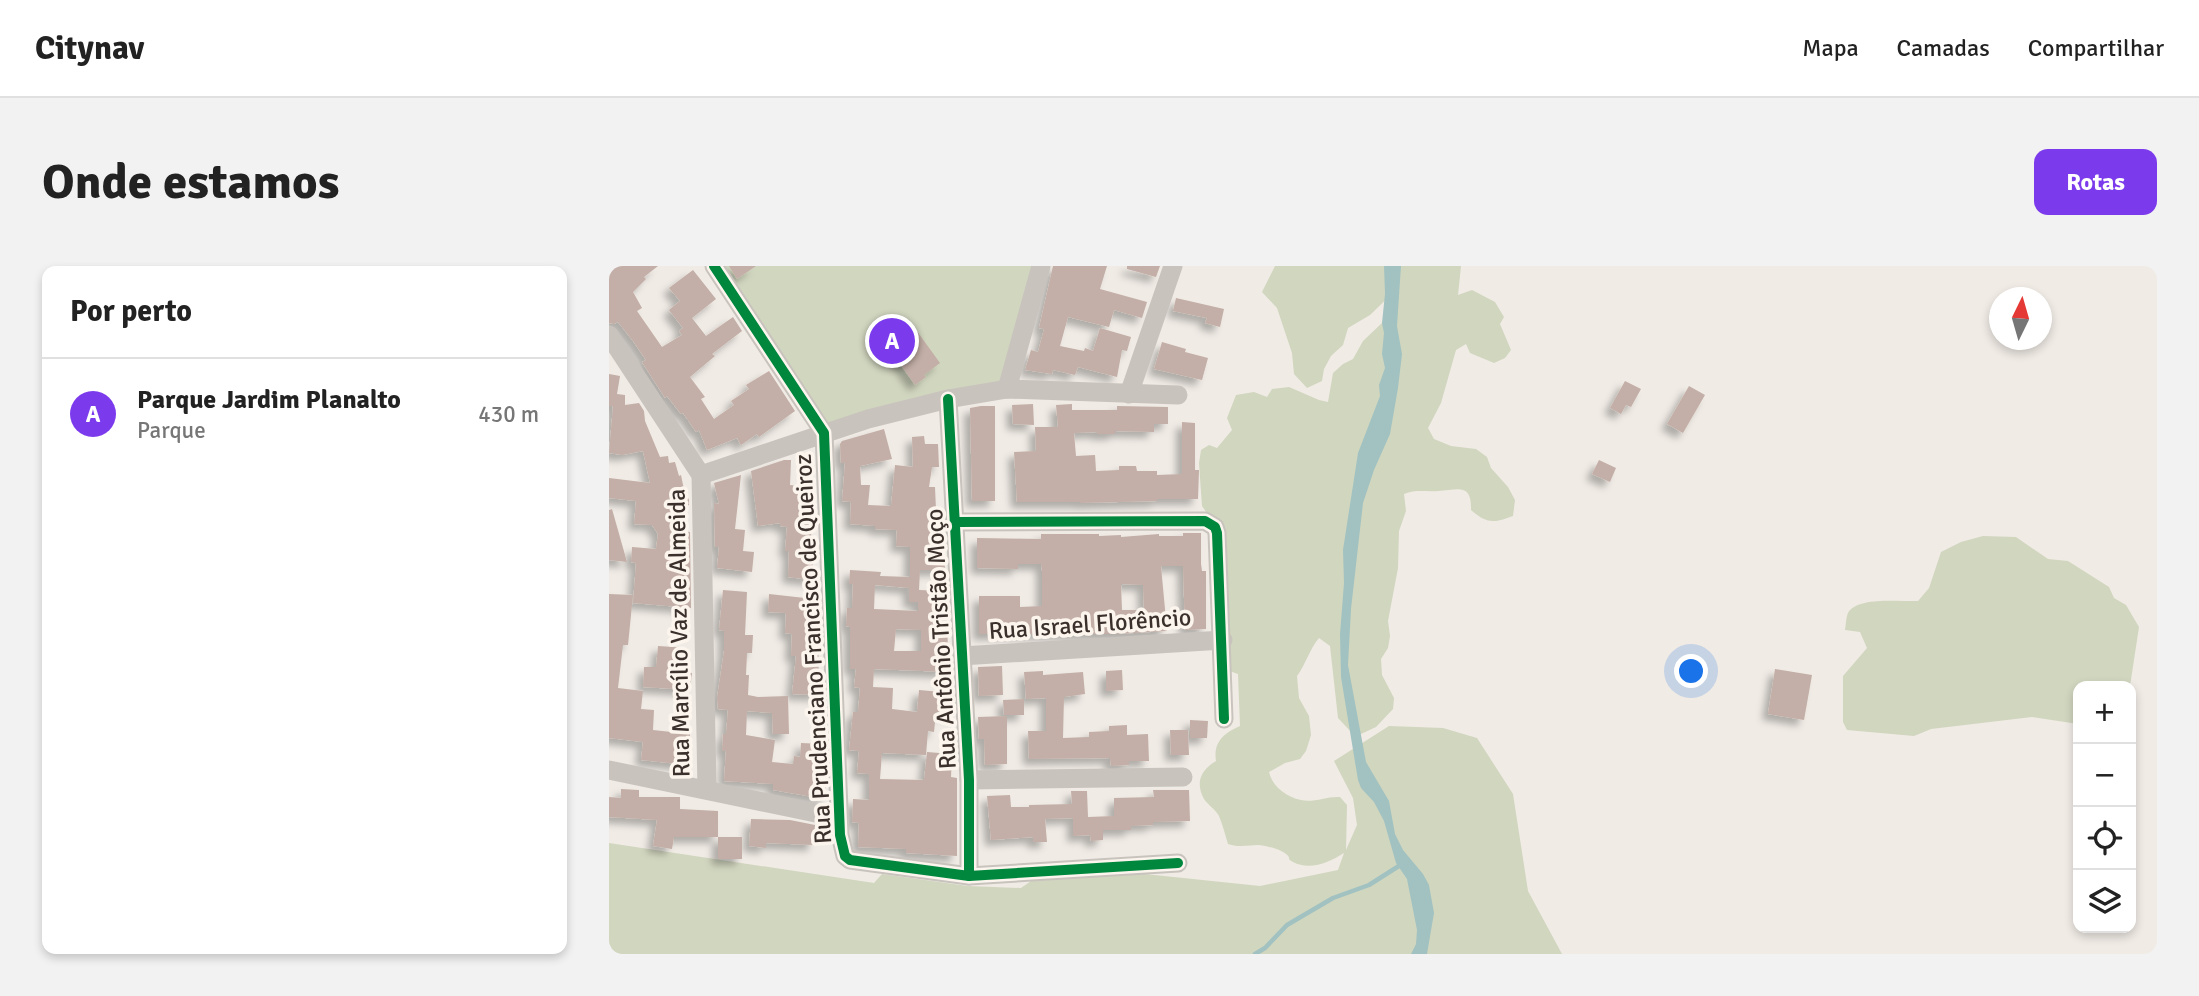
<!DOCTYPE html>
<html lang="pt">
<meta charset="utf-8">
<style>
:root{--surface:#fff;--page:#f2f2f2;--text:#222;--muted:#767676;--line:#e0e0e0;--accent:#7c3aed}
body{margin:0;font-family:Signika,sans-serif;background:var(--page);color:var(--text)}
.controls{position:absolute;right:21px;bottom:21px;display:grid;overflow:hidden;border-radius:14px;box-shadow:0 4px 10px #0003}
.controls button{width:63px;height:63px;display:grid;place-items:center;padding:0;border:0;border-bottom:2px solid var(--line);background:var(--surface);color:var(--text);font:35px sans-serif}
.compass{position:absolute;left:1380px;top:21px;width:63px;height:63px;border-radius:50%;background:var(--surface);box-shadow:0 4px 10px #0003;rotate:5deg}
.you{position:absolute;left:1083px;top:406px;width:24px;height:24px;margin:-18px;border:5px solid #fff;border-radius:50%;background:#1a73e8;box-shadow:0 0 0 10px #1a73e833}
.badge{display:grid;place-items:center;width:46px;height:46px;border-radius:50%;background:var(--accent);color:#fff;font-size:23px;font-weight:700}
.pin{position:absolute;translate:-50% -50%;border:4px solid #fff;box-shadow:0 2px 7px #0006}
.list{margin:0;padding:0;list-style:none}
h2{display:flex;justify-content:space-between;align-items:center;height:91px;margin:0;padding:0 28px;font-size:30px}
h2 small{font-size:23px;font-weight:400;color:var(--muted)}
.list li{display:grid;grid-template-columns:46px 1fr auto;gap:21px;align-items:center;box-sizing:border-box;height:112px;padding:0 28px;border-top:2px solid var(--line)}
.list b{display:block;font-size:26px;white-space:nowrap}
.list p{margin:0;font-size:23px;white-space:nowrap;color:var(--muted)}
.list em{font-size:23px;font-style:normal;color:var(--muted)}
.icon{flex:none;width:38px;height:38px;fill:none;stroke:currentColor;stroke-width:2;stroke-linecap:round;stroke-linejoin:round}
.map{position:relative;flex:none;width:1548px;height:688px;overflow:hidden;border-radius:14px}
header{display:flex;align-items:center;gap:42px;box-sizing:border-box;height:98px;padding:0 35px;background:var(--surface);border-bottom:2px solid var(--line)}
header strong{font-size:33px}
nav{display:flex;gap:38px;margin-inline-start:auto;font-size:24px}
.intro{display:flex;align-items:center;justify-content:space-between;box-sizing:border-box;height:168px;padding:0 42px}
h1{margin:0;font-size:49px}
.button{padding:18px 32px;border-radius:14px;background:var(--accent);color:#fff;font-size:24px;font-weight:700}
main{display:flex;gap:42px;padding:0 42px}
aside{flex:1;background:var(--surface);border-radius:14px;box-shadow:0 4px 10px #0003}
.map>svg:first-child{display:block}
</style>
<header>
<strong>Citynav</strong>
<nav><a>Mapa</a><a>Camadas</a><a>Compartilhar</a></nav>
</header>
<div class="intro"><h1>Onde estamos</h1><a class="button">Rotas</a></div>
<main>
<aside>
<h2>Por perto<small></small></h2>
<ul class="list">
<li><span class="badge">A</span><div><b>Parque Jardim Planalto</b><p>Parque</p></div><em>430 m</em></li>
</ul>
</aside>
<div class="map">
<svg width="1548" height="688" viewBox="0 0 1548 688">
<defs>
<filter id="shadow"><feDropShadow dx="-6" dy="6" stdDeviation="3.5" flood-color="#0004"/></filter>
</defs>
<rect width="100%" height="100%" fill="#f0ebe5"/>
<g fill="#d1d6bf">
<path d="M 109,0 L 429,0 L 395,119 L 216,164 Z"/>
<path d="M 666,0 L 852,0 L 849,29 L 863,24 L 886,36 L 895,51 L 891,58 L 902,84 L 896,92 L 885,97 L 861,87 L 857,78 L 847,84 L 832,137 L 819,162 L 825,173 L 842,180 L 867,183 L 878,191 L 882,202 L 899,221 L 906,234 L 904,250 C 885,257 878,258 862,244 C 863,216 848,224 829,225 C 817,226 807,223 795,228 L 797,245 L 790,265 L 789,302 L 779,355 L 781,370 L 779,382 L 772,393 L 773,409 L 785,432 L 784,443 L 767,461 L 752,468 L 743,467 L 729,452 L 721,380 L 710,372 C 700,384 697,398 688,410 L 690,432 L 700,450 L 702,469 L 697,485 L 691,493 L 676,497 L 660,506 C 663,520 677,531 692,534 C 704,537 718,530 731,531 L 738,539 L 737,584 L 748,559 L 744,532 L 725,495 L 780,460 L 834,462 L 868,472 L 904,528 L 919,625 L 953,688 L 0,688 L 0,577 L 265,617 L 273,608 L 359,620 L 412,622 L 425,613 L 526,607 L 651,620 L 729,604 L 735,587 C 721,596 701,605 684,596 C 677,592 683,593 677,588 C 672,584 662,581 656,580 C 644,577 635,583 619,578 C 616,569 614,559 610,550 C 607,544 599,539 595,533 C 586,516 592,504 607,495 C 604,476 615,467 631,460 L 629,408 L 609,401 L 600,250 L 593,240 L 590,197 L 592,184 L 600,179 L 608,182 L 623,164 L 618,152 L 627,129 L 645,126 L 658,131 L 663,123 L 680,121 L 710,134 L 719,136 L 724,107 L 734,98 L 744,93 L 754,75 L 773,57 L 789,22 L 761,49 L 739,62 L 734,79 L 722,90 L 715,103 L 713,115 L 698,122 L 685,108 L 683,87 L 668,42 L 653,26 Z"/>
<path d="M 1374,270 L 1407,271 L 1439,293 L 1459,295 L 1500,321 L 1505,332 L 1517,339 L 1530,361 L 1521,420 L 1469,420 L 1469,458 L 1423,451 L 1322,463 L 1305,470 L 1238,464 L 1234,456 L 1234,410 L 1258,382 L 1251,366 L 1236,364 C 1237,359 1237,351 1239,347 C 1248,330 1292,336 1309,335 L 1320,322 L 1332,286 L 1352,276 Z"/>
</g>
<path fill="#a1c2c1" d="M 775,0 L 792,0 L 788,60 L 793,88 L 789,122 L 781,168 L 765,204 L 754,237 L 742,343 L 739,399 L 757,496 L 780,535 L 786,568 L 794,584 L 814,608 L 820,619 L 825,647 L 818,688 L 802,688 L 807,678 L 808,664 L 798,613 L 787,597 L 775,555 L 765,536 L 752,522 L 749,514 L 732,411 L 731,368 L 735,317 L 734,284 L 749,187 L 771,130 L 770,119 L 776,102 L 773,88 L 775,67 L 773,57 L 776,28 Z"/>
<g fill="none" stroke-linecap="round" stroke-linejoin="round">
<path stroke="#a1c2c1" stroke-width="4.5" d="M 646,688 L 656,682 L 678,659 L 724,632 L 760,619 L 793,598"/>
</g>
<g fill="#c3afa7" fill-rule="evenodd" filter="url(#shadow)">
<path d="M 0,0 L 49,0 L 35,11 L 37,13 L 24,26 L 33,42 L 28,45 L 53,81 L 73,69 L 70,65 L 74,62 L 60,44 L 71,35 L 60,22 L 84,4 L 107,33 L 83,52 L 97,70 L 124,51 L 133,65 L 103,88 L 106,90 L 81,111 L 96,131 L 92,133 L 105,153 L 125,139 L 122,135 L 140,123 L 137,119 L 160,105 L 186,145 L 150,171 L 148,168 L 132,179 L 128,172 L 98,184 L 90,164 L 87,166 L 74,147 L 72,148 L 58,130 L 56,132 L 33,96 L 37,94 L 24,75 L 9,56 L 5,58 L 0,57 Z"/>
<path d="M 120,0 L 147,0 L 128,13 Z"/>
<path d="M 444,0 L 498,0 L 491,23 L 538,36 L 533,52 L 505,44 L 500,61 L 459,51 L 451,80 L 475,85 L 476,82 L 484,85 L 491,62 L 522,71 L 518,85 L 513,84 L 508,111 L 469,101 L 466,109 L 444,104 L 443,108 L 416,104 L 422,84 L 429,86 L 435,63 L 430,62 Z"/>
<path d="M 518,0 L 551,0 L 547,11 L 518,3 Z"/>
<path d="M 567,32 L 615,43 L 611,61 L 596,57 L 598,52 L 564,45 Z"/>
<path d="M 305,61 L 331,97 L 315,109 L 317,111 L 306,119 L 273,73 L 284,65 L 289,72 Z"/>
<path d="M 553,76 L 577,83 L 576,86 L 599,92 L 593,114 L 545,103 Z"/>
<path d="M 0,108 L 11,110 L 8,128 L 16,129 L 16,139 L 30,137 L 35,145 L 36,155 L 51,191 L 59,190 L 60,197 L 66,196 L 70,210 L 72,209 L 74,219 L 80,234 L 80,239 L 69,243 L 75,265 L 81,266 L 82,342 L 24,337 L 27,297 L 22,296 L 23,281 L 47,283 L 49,268 L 43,259 L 25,258 L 27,235 L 0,232 L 0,212 L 41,217 L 34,185 L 13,189 L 0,187 L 4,140 L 0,140 Z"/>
<path d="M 1016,115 L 1032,123 L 1022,141 L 1017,139 L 1012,148 L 1001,142 Z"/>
<path d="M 1080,120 L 1096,129 L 1074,167 L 1058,158 Z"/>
<path d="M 424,138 L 425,159 L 404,158 L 403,139 Z"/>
<path d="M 463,138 L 463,144 L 508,144 L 508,140 L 559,141 L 559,158 L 545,158 L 545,166 L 506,165 L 506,168 L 488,168 L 488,166 L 465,167 L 467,190 L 486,189 L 487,205 L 510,204 L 510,200 L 527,200 L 528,205 L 548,205 L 548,209 L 573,208 L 573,156 L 586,157 L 586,204 L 590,204 L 589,233 L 548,233 L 548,235 L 471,237 L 471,236 L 408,236 L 405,186 L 427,185 L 426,161 L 449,161 L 447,139 Z"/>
<path d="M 372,140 L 386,140 L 386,235 L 363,235 L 361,142 Z"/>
<path d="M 275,163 L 283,193 L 251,200 L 252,219 L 261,219 L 259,239 L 282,240 L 286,199 L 304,201 L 303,171 L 315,170 L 316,178 L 329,178 L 330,201 L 323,201 L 320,221 L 326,221 L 327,244 L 333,244 L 336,304 L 311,304 L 310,324 L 337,325 L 339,384 L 338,406 L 265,403 L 264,421 L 284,422 L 283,443 L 308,446 L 310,424 L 343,427 L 344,444 L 344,447 L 327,446 L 325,466 L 319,465 L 317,489 L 273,487 L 271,513 L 315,514 L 318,486 L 343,488 L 342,511 L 348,512 L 348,590 L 297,587 L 297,583 L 249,581 L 250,557 L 243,556 L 244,533 L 260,534 L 260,508 L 248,507 L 250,485 L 240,484 L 244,446 L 249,446 L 251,422 L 245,421 L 247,403 L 241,403 L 241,361 L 237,360 L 238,342 L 243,342 L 244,318 L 240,318 L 241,304 L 272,306 L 271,310 L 301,311 L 301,281 L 287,280 L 288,264 L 266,263 L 266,260 L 241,258 L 242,236 L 233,235 L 236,197 L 232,197 L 231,178 L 233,175 ZM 266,319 L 300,322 L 300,336 L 309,336 L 309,345 L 265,343 ZM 287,363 L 312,364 L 312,385 L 285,385 Z"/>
<path d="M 175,194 L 182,194 L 181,219 L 199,221 L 197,248 L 204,249 L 202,270 L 205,270 L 203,314 L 179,311 L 180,285 L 176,285 L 178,261 L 171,260 L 171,257 L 149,260 L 142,205 Z"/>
<path d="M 990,194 L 1007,202 L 1001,216 L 983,208 Z"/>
<path d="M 132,209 L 126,263 L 136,264 L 134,285 L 145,286 L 143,306 L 108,302 L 110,281 L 106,281 L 105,237 L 110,238 L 105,217 Z"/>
<path d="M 3,243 L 18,296 L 0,294 L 0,244 Z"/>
<path d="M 574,267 L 592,267 L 592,298 L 593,305 L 597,305 L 597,363 L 576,364 L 574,300 L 552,300 L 558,365 L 507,368 L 370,368 L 370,330 L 411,330 L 411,341 L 433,340 L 433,305 L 432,298 L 409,298 L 409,303 L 368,302 L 368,272 L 432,273 L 432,268 L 490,268 L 490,270 L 512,269 L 512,271 L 550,268 L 550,270 L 574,270 ZM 512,318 L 534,319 L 535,344 L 513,344 Z"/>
<path d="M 114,324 L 138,326 L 136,369 L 144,369 L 143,387 L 138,387 L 137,409 L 140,409 L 139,429 L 149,431 L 179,430 L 180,468 L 164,468 L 163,447 L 138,445 L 137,469 L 166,474 L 163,496 L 184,498 L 185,490 L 191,491 L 192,477 L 214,478 L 212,513 L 217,513 L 216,533 L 164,524 L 164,518 L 115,515 L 117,485 L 113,485 L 114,468 L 117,468 L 119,444 L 109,443 L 108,432 L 115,385 L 115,365 L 110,364 Z"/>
<path d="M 0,328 L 24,329 L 19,379 L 14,379 L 9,422 L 34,425 L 32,443 L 45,444 L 44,464 L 81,468 L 79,499 L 32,494 L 34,476 L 0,472 Z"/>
<path d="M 160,328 L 205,333 L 204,353 L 209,353 L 210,429 L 183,428 L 187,390 L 182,390 L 183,368 L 176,367 L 177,347 L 159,346 Z"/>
<path d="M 49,380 L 79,382 L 77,406 L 83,407 L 81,424 L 34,421 L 35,401 L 47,401 Z"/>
<path d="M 393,400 L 394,429 L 370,430 L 369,401 Z"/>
<path d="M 1166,403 L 1203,409 L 1195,454 L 1159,448 Z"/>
<path d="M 513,404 L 514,424 L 497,425 L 497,405 Z"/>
<path d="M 434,405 L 434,409 L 474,406 L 476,428 L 455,431 L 454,472 L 480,471 L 480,466 L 500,465 L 500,460 L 518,459 L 518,469 L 539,468 L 540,495 L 520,495 L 520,499 L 502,500 L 501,492 L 420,493 L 419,465 L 437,465 L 437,432 L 417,433 L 415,406 Z"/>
<path d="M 415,433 L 415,449 L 395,449 L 394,434 Z"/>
<path d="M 398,450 L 398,498 L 376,499 L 375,473 L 370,473 L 369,451 Z"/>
<path d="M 581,454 L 599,455 L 598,472 L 581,472 Z"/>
<path d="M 561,464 L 579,464 L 580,489 L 562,489 Z"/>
<path d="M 12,523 L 30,524 L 30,531 L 71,531 L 71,543 L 109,545 L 109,571 L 65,571 L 63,583 L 44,580 L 48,554 L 0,551 L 0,531 L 12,532 Z"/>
<path d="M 544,524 L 580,524 L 581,555 L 544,556 L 544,559 L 522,560 L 522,564 L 494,564 L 494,574 L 482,575 L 481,569 L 464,570 L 464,552 L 436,553 L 438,576 L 424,576 L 424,571 L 382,574 L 378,530 L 401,529 L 402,541 L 420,541 L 420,539 L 463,538 L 462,525 L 478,525 L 479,551 L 505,550 L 505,532 L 545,531 Z"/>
<path d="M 142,553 L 181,554 L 206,559 L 205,579 L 157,577 L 157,582 L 140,580 Z"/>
<rect x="109" y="571" width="24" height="22"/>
</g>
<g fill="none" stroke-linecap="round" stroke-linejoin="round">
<g stroke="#c9c3be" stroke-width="19">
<path d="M 105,0 L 215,167 L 231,569 L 236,590 L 241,594 L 360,610 L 569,597"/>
<path d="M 0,69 L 92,209"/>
<path d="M 398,123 L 432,0"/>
<path d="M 520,128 L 564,0"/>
<path d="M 339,133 L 360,514 L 360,610"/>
<path d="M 92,209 L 259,153 L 339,133 L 398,123 L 569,129"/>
<path d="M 92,209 L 98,524"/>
<path d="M 347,256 L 596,255 L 606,261 L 608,267 L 615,453"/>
<path d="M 352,390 L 614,374"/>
<path d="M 0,504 L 231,552"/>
<path d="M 360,514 L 574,511"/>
</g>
<g stroke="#fbf5ee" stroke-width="15">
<g id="cycleway">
<path d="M 105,0 L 215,167 L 231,569 L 236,590 L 241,594 L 360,610 L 569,597"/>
<path d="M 339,133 L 360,514 L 360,610"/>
<path d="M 347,256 L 596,255 L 606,261 L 608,267 L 615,453"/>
</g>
</g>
<use href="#cycleway" stroke="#00873e" stroke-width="10"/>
</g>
<g text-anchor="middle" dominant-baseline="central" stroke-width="7" stroke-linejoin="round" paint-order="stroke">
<g font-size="24" fill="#3b302b" stroke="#fbf5ee">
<text transform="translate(481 358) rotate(-4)">Rua Israel Florêncio</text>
<text transform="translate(70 367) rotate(-91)">Rua Marcílio Vaz de Almeida</text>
<text transform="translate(332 373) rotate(-93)">Rua Antônio Tristão Moço</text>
<text transform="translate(204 383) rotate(-93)">Rua Prudenciano Francisco de Queiroz</text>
</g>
</g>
</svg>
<div class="controls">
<button>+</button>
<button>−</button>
<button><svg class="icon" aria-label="locate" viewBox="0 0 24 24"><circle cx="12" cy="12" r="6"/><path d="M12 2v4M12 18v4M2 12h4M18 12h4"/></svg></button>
<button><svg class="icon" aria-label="layers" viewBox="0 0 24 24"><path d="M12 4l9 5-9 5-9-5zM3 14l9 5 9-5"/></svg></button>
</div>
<svg class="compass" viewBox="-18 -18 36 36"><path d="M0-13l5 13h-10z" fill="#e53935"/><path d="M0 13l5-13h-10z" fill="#767676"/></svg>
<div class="you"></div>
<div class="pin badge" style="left:283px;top:75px">A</div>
</div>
</main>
